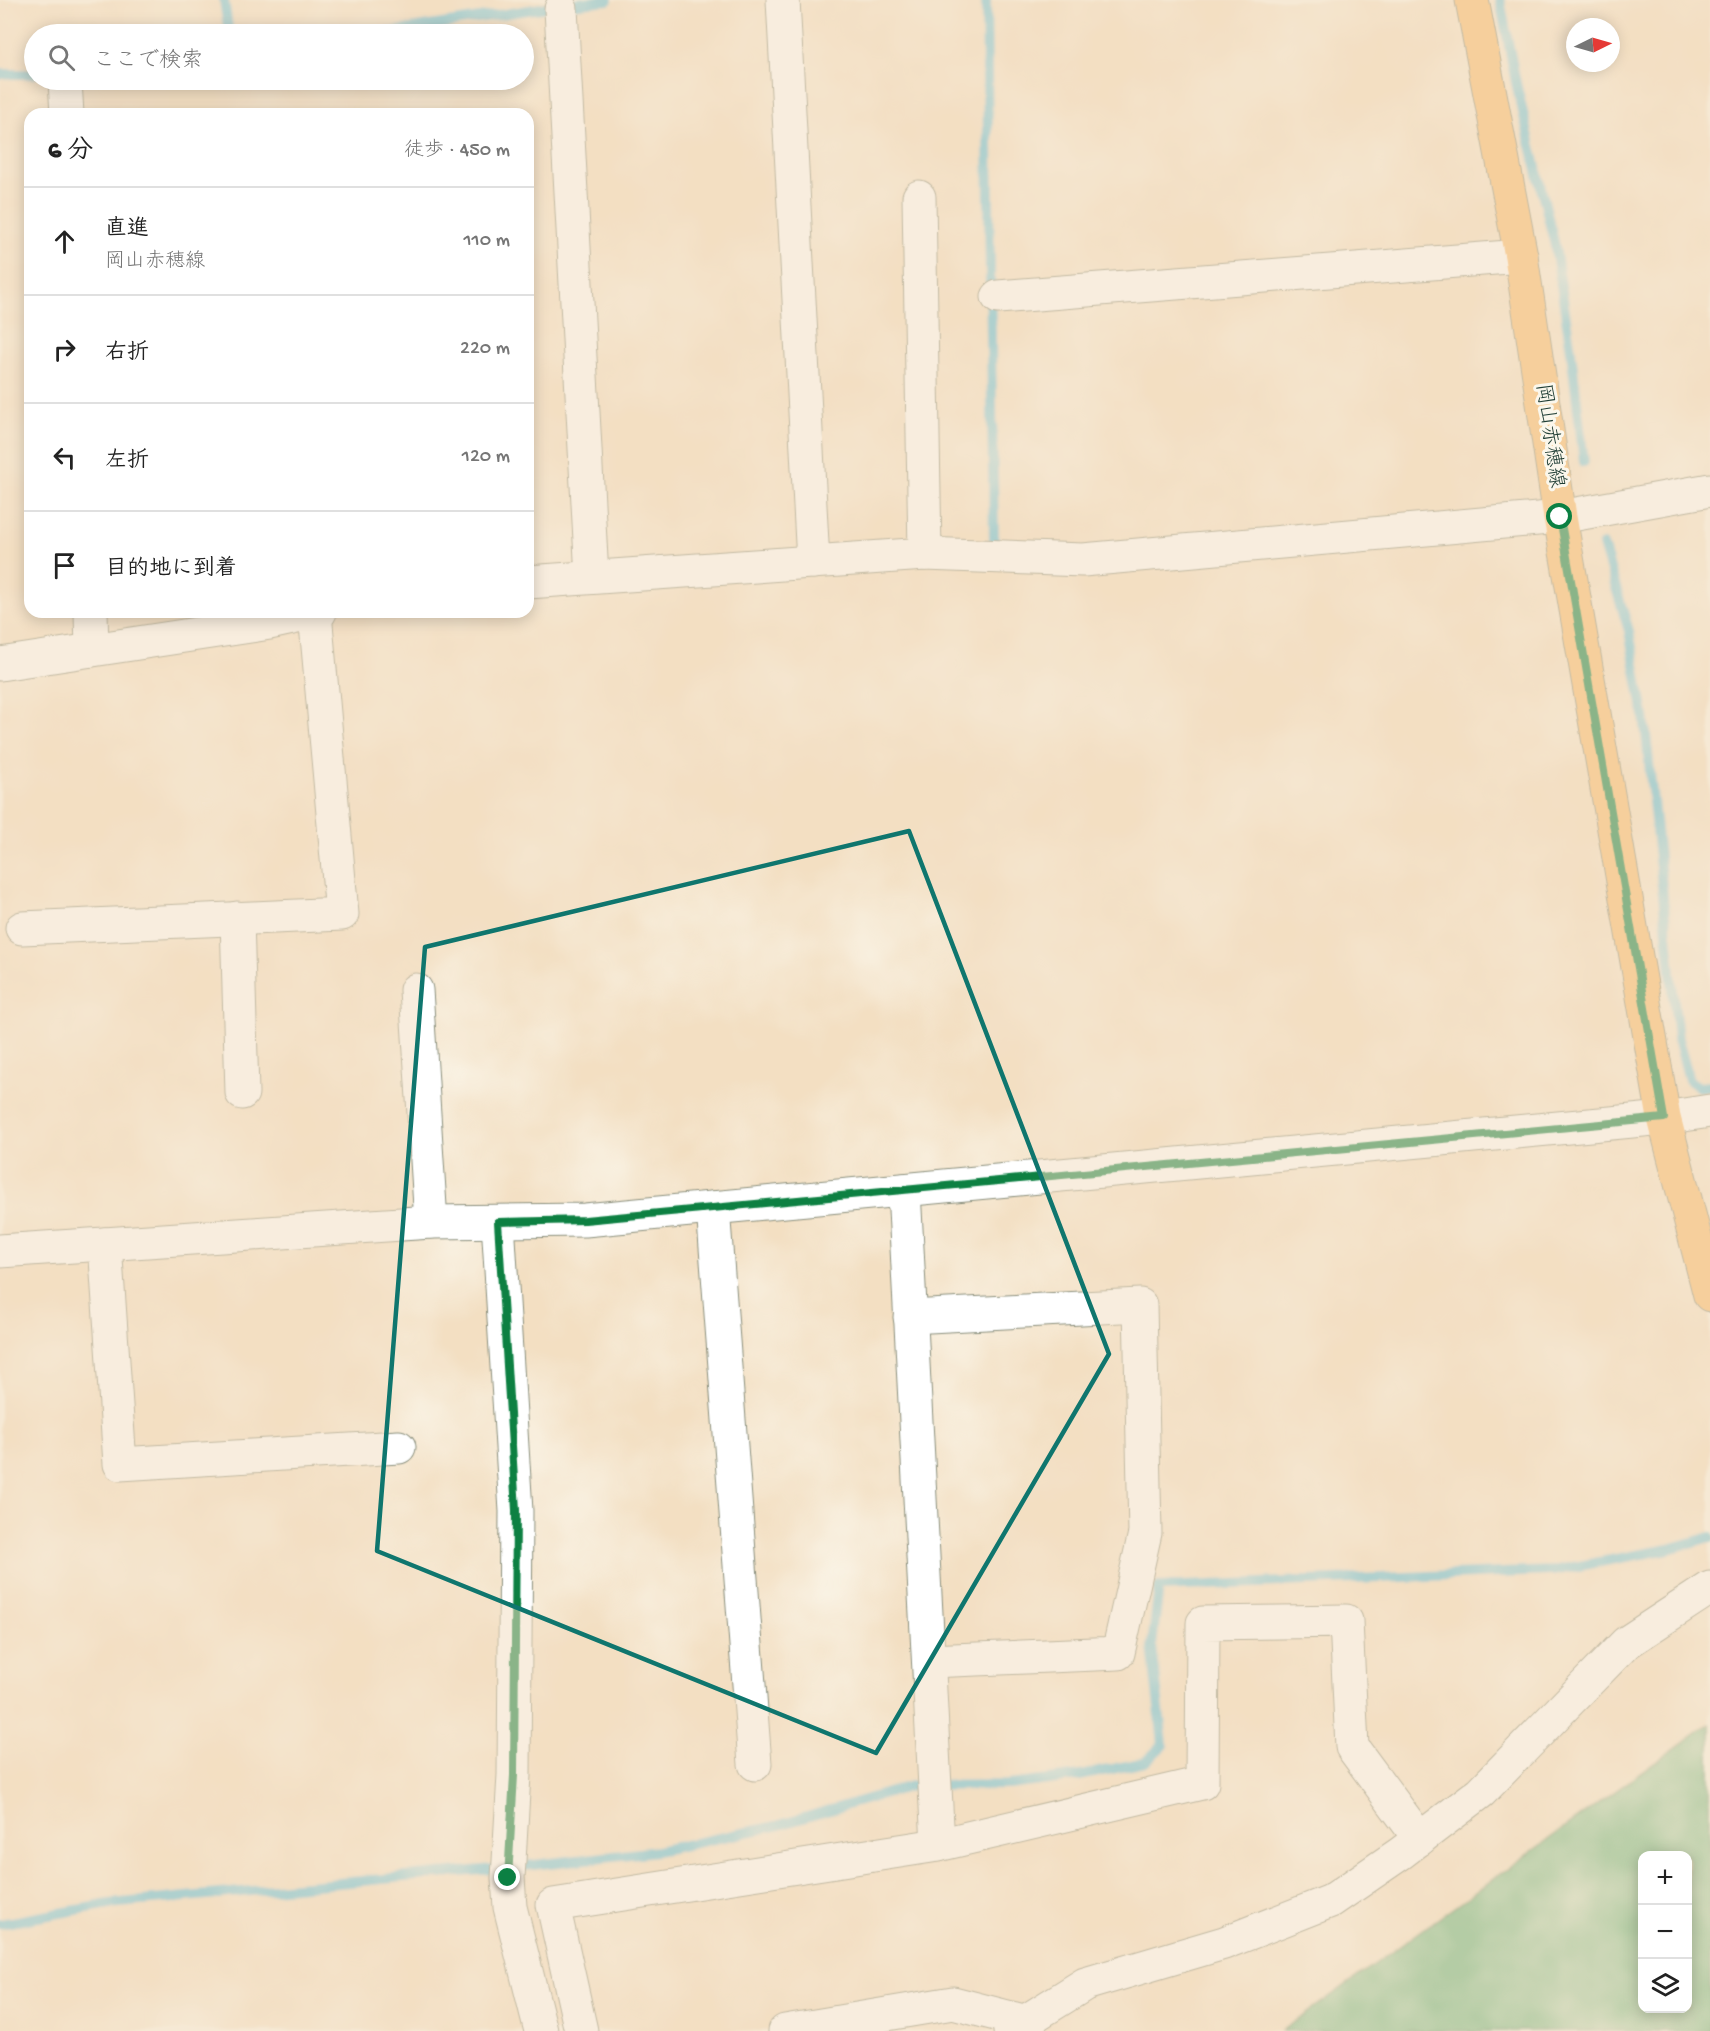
<!DOCTYPE html>
<html lang="ja">
<meta charset="utf-8">
<style>
:root{--surface:#fff;--page:#f2f2f2;--text:#222;--muted:#767676;--line:#e0e0e0}
body{margin:0;font-family:"Gochi Hand","Klee One",sans-serif;background:var(--page);color:var(--text)}
.controls{position:absolute;right:18px;bottom:18px;display:grid;overflow:hidden;border-radius:12px;box-shadow:0 3px 15px #0003}
.controls button{width:54px;height:54px;display:grid;place-items:center;padding:0;border:0;border-bottom:2px solid var(--line);background:var(--surface);color:var(--text);font:30px sans-serif}
.compass{position:absolute;left:1566px;top:18px;width:54px;height:54px;border-radius:50%;background:var(--surface);box-shadow:0 3px 15px #0003;rotate:85deg}
.stop{position:absolute;width:18px;height:18px;margin:-14px;border:4px solid #0b8043;border-radius:50%;background:#fff}
.stop.end{background:#0b8043;border-color:#fff;box-shadow:0 2px 6px #0008}
.list{margin:0;padding:0;list-style:none}
h2{display:flex;justify-content:space-between;align-items:center;height:78px;margin:0;padding:0 24px;font-size:26px}
h2 small{font-size:20px;font-weight:400;color:var(--muted)}
.list li{display:grid;grid-template-columns:39px 1fr auto;gap:18px;align-items:center;box-sizing:border-box;height:108px;padding:0 24px;border-top:2px solid var(--line)}
.list b{display:block;font-size:22px;white-space:nowrap}
.list p{margin:0;font-size:20px;white-space:nowrap;color:var(--muted)}
.list em{font-size:20px;font-style:normal;color:var(--muted)}
.icon{flex:none;width:33px;height:33px;fill:none;stroke:currentColor;stroke-width:2;stroke-linecap:round;stroke-linejoin:round}
.map{position:relative;flex:none;width:1710px;height:2031px;overflow:hidden}
.search{position:absolute;background:var(--surface);box-shadow:0 3px 15px #0003;left:24px;top:24px;width:510px;height:66px;display:flex;align-items:center;gap:15px;box-sizing:border-box;padding:0 21px;border-radius:33px;color:var(--muted);font-size:22px}
.panel{position:absolute;background:var(--surface);box-shadow:0 3px 15px #0003;left:24px;top:108px;width:510px;height:510px;border-radius:18px}
.map>svg:first-child{display:block}
</style>
<div class="map">
<svg width="1710" height="2031" viewBox="0 0 1710 2031">
<rect width="100%" height="100%" fill="#fbf7ec"/>
<filter id="ink" filterUnits="userSpaceOnUse"><feTurbulence type="fractalNoise" baseFrequency=".0167" numOctaves="2"/><feDisplacementMap in="SourceGraphic" scale="12" xChannelSelector="R" yChannelSelector="G"/><feConvolveMatrix kernelMatrix="1 2 1 2 8 2 1 2 1" color-interpolation-filters="sRGB"/></filter>
<filter id="wash" filterUnits="userSpaceOnUse"><feTurbulence type="fractalNoise" baseFrequency=".008" numOctaves="4" result="noise"/><feDisplacementMap in="SourceGraphic" scale="24" xChannelSelector="R" yChannelSelector="G"/><feGaussianBlur stdDeviation="1.35" result="paint"/><feColorMatrix in="noise" values="0 0 0 0 0 0 0 0 0 0 0 0 0 0 0 0 0 1.4 0 .05"/><feComposite in="paint" operator="in"/></filter>
<g filter="url(#wash)">
<rect width="100%" height="100%" fill="#f3dfc2"/>
<path fill="#69b680" stroke="#447a5a" stroke-width="1.5" fill-rule="evenodd" d="M 1710,1723 L 1710,2031 L 1282,2031 ZM 1642,1856 L 1688,1856 L 1688,2008 L 1642,2008 Z"/>
<g fill="none" stroke-linecap="round" stroke-linejoin="round">
<g stroke="#5dbfdb" stroke-width="10">
<path d="M 224,0 L 229,34"/>
<path d="M 986,0 L 994,542"/>
<path d="M 1500,0 L 1516,83 L 1555,246 L 1571,351 L 1584,462"/>
<path d="M 380,34 L 553,6 L 608,0"/>
<path d="M 0,74 L 34,74"/>
<path d="M 1603,545 L 1629,631 L 1644,715 L 1678,1039 L 1689,1080 L 1699,1087 L 1710,1086"/>
<path d="M 0,1924 L 109,1904 L 515,1867 L 657,1851 L 776,1826 L 911,1786 L 1009,1785 L 1080,1776 L 1145,1762 L 1163,1745 L 1152,1646 L 1159,1587 L 1552,1571 L 1669,1549 L 1710,1537"/>
</g>
</g>
</g>
<g filter="url(#ink)">
<g fill="none" stroke-linecap="round" stroke-linejoin="round">
<g stroke="#898e7b" stroke-width="35">
<g id="minor">
<path d="M 783,0 L 813,562"/>
<path d="M 561,9 L 592,577"/>
<path d="M 65,81 L 67,114"/>
<path d="M 919,197 L 925,554"/>
<path d="M 998,297 L 1521,256"/>
<path d="M 528,582 L 925,554 L 1083,560 L 1560,517 L 1710,490"/>
<path d="M 91,612 L 92,650"/>
<path d="M 0,664 L 270,623 L 320,612"/>
<path d="M 237,918 L 242,1093"/>
<path d="M 22,928 L 342,914 L 315,613"/>
<path d="M 416,990 L 431,1222"/>
<path d="M 904,1190 L 938,1845"/>
<path d="M 713,1208 L 755,1764"/>
<path d="M 498,1222 L 516,1511 L 514,1775 L 508,1878 L 510,1907 L 541,2031"/>
<path d="M 105,1244 L 120,1464 L 399,1447"/>
<path d="M 0,1251 L 431,1222 L 585,1220 L 1664,1118 L 1710,1111"/>
<path d="M 910,1317 L 1140,1305 L 1145,1533 L 1118,1653 L 929,1661"/>
<path d="M 581,2031 L 553,1905 L 938,1845 L 1202,1783 L 1203,1623 L 1346,1621 L 1352,1747 L 1420,1839"/>
<path d="M 785,2031 L 953,2003 L 1023,2021"/>
<path d="M 1010,2031 L 1085,1984 L 1224,1943 L 1331,1901 L 1401,1853 L 1481,1792 L 1626,1643 L 1710,1588"/>
</g>
</g>
<g stroke="#898e7b" stroke-width="35">
<path id="major" d="M 1472,0 L 1521,256 L 1560,517 L 1664,1118 L 1710,1295"/>
</g>
<use href="#minor" stroke="#fff" stroke-width="33"/>
<use href="#major" stroke="#fbbd6e" stroke-width="33"/>
</g>
</g>
<g fill="none" stroke-linecap="round" stroke-linejoin="round" filter="url(#ink)">
<path stroke="#0b8043" stroke-width="8" d="M 508,1878 L 514,1775 L 516,1510 L 498,1222 L 585,1220 L 1664,1118 L 1560,517"/>
</g>
<path d="M0 0H1710V2031H0ZM 909,831 L 1109,1354 L 876,1753 L 377,1551 L 425,947 Z" fill="#f3dfc2" fill-opacity=".55" fill-rule="evenodd"/>
<path fill="none" stroke="#0f766e" stroke-width="4.5" stroke-linejoin="round" d="M 909,831 L 1109,1354 L 876,1753 L 377,1551 L 425,947 Z"/>
<g text-anchor="middle" dominant-baseline="central" stroke-width="6" stroke-linejoin="round" paint-order="stroke">
<g font-size="21" fill="#1f3d34" stroke="#fbf7ec">
<text transform="translate(1548 436) rotate(82)">岡山赤穂線</text>
</g>
</g>
</svg>
<div class="controls">
<button>+</button>
<button>−</button>
<button><svg class="icon" aria-label="layers" viewBox="0 0 24 24"><path d="M12 4l9 5-9 5-9-5zM3 14l9 5 9-5"/></svg></button>
</div>
<svg class="compass" viewBox="-18 -18 36 36"><path d="M0-13l5 13h-10z" fill="#e53935"/><path d="M0 13l5-13h-10z" fill="#767676"/></svg>
<div class="stop" style="left:1560px;top:517px"></div>
<div class="stop end" style="left:508px;top:1878px"></div>
<div class="search"><svg class="icon" aria-label="search" viewBox="0 0 24 24"><circle cx="10" cy="10" r="6"/><path d="M15 15l6 6"/></svg>ここで検索</div>
<section class="panel">
<h2>6 分<small>徒歩 · 450 m</small></h2>
<ul class="list">
<li><svg class="icon" aria-label="ahead" viewBox="0 0 24 24"><path d="M12 20V5M6 11l6-6 6 6"/></svg><div><b>直進</b><p>岡山赤穂線</p></div><em>110 m</em></li>
<li><svg class="icon" aria-label="right" viewBox="0 0 24 24"><path d="M7 20v-9h11M14 6l5 5-5 5"/></svg><div><b>右折</b></div><em>220 m</em></li>
<li><svg class="icon" aria-label="left" viewBox="0 0 24 24"><path d="M17 20v-9H6M10 6l-5 5 5 5"/></svg><div><b>左折</b></div><em>120 m</em></li>
<li><svg class="icon" aria-label="arrive" viewBox="0 0 24 24"><path d="M6 21V4h12l-3 4 3 4H6"/></svg><div><b>目的地に到着</b></div></li>
</ul>
</section>
</div>
